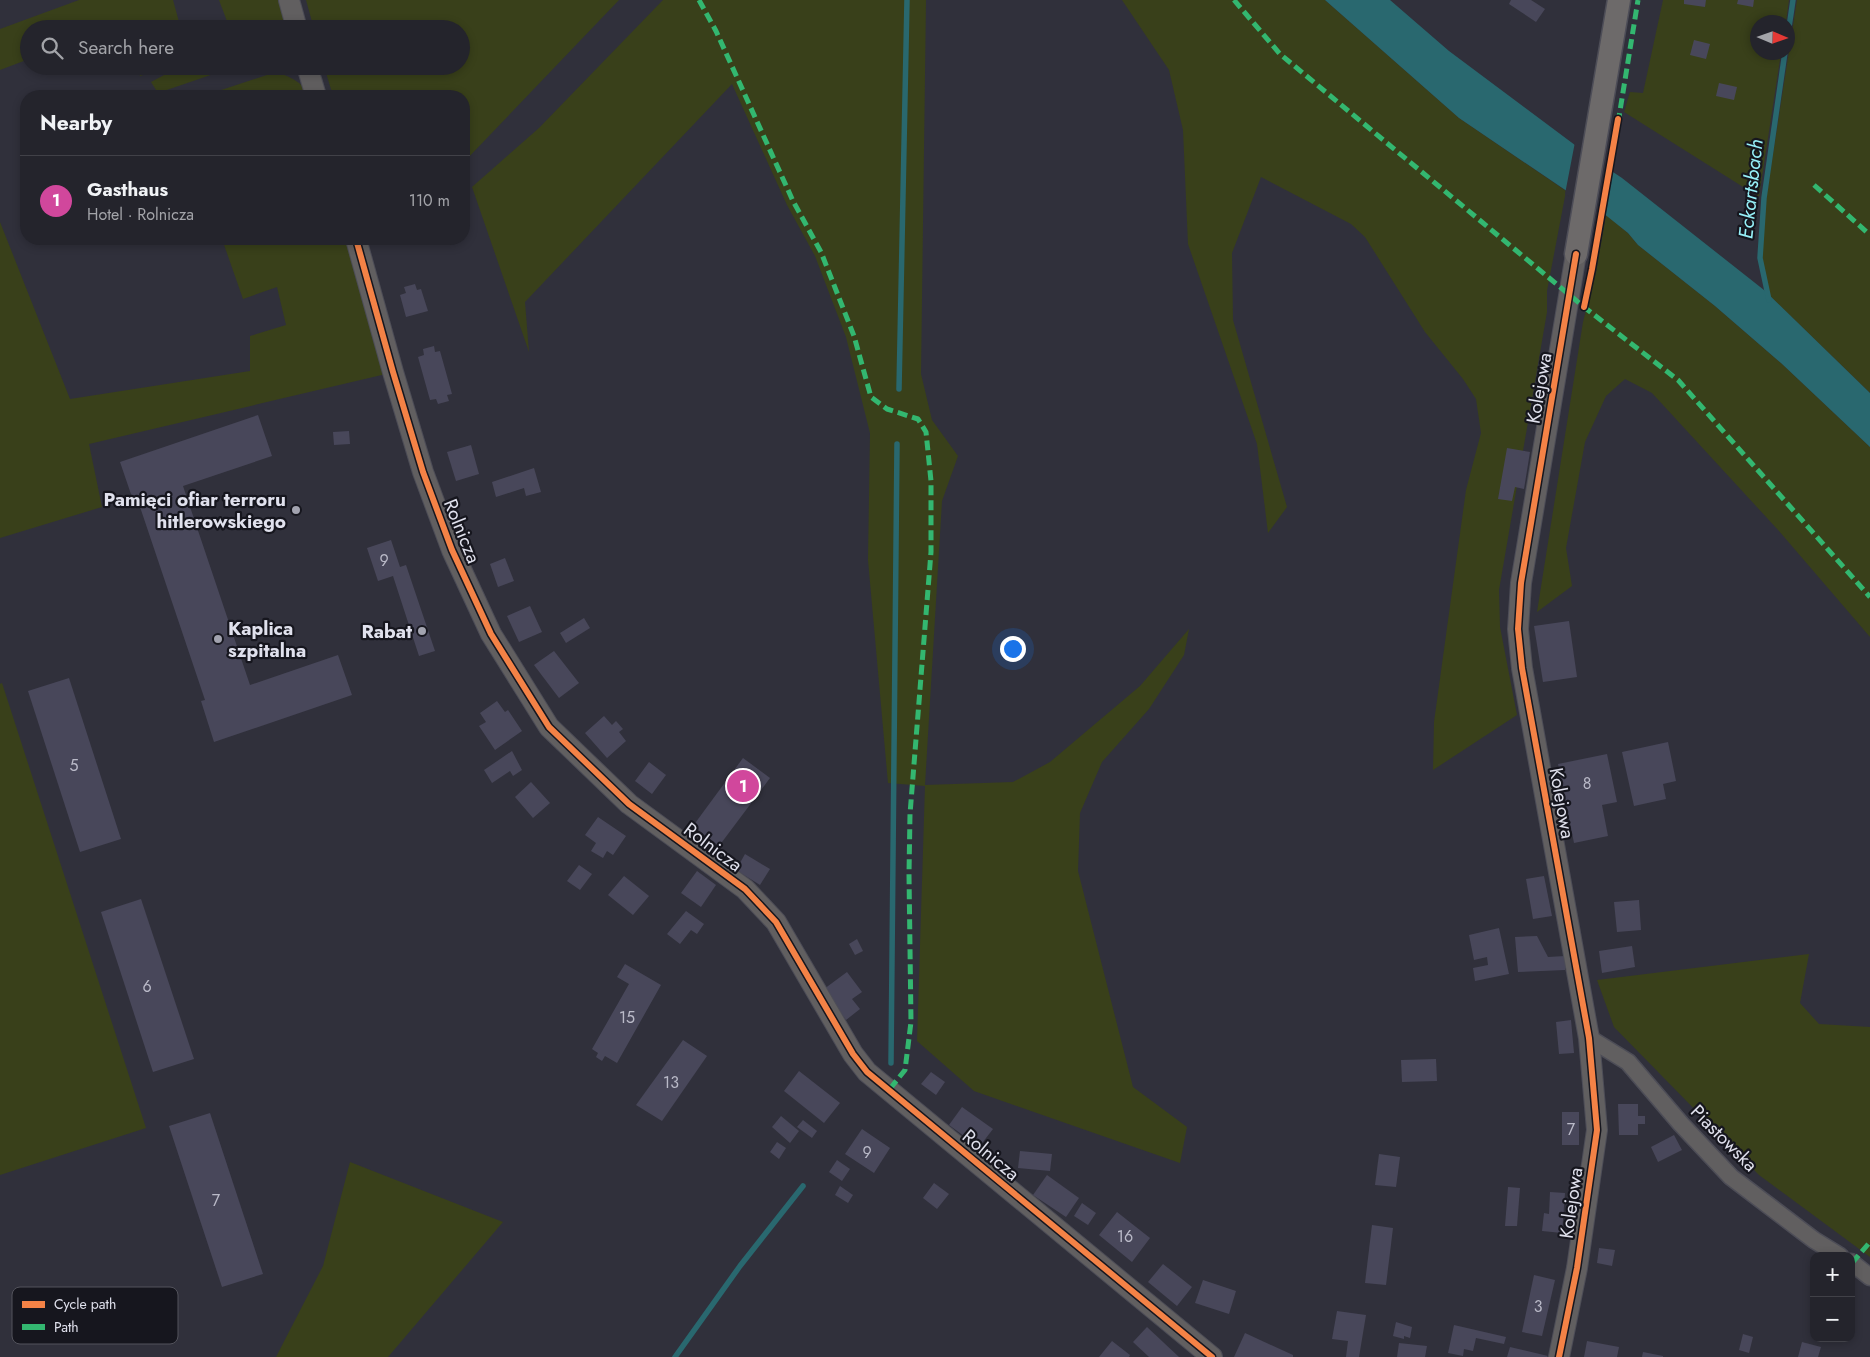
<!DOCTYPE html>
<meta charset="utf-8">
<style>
:root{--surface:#24242c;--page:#2c2c34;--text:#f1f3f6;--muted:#a3a4a9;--line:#414148;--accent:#8bbbb9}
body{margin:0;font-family:Jost,sans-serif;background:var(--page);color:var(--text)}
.controls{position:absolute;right:15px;bottom:15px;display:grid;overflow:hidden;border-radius:10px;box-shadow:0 2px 8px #0003}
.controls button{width:45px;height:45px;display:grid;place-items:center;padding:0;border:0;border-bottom:1px solid var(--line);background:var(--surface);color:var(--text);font:25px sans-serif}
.compass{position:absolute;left:1750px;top:15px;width:45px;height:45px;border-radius:50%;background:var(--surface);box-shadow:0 2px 8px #0003;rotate:92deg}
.you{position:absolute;left:1012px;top:648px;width:18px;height:18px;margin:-12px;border:4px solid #fff;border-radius:50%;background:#1a73e8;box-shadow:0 0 0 8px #1a73e833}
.badge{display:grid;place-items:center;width:32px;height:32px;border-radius:50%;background:var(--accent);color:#fff;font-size:16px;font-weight:700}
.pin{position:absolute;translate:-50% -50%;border:2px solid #fff;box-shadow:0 1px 5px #0006}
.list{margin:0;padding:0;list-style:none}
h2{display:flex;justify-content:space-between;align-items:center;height:65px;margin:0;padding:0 20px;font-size:21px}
h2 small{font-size:16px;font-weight:400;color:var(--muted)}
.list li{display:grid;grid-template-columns:32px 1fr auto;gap:15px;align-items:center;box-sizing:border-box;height:90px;padding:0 20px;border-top:1px solid var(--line)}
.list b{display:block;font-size:19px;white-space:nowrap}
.list p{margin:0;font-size:16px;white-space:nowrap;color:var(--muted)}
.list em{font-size:16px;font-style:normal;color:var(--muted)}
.icon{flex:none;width:28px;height:28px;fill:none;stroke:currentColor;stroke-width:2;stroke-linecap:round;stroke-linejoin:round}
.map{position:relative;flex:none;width:1870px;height:1357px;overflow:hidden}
.search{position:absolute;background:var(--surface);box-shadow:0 2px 8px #0003;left:20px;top:20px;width:450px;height:55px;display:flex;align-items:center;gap:12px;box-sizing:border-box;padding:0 18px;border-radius:28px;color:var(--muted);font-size:19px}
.panel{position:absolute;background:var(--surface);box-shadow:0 2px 8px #0003;left:20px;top:90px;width:450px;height:155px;border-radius:20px}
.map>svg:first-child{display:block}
</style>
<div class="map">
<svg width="1870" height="1357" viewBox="0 0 1870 1357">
<rect width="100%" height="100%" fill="#30303b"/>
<g fill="#39401a">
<path d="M 79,0 L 173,0 L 181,29 L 117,29 L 116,27 L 111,29 L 29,29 L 29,59 L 0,70 L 0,29 Z"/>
<path d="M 219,0 L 279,0 L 287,29 L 230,29 Z"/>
<path d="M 306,0 L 619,0 L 464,162 L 464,96 L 333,96 L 324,66 L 461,66 L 461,29 L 314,29 Z"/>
<path d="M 663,0 L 926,0 L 921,374 L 932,420 L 958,456 L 942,501 L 925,785 L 1013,782 L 1050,762 L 1140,686 L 1189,629 L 1184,655 L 1149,709 L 1102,762 L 1080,813 L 1078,871 L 1133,1087 L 1187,1127 L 1180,1163 L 974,1091 L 917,1041 L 925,786 L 888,783 L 868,560 L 870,433 L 846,337 L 815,256 L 787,205 L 732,84 L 525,302 L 529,352 L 472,187 L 539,128 Z"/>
<path d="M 1122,0 L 1325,0 L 1459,118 L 1566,191 L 1547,291 L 1547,312 L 1499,590 L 1500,627 L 1517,715 L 1433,770 L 1434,722 L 1466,490 L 1481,433 L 1476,399 L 1463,379 L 1425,332 L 1365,237 L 1351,224 L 1261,177 L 1232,253 L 1233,320 L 1287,507 L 1268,533 L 1257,444 L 1188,244 L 1183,130 L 1169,70 Z"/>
<path d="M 1663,0 L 1789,0 L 1786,22 L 1758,22 L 1758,52 L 1781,53 L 1759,197 L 1624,112 L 1630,92 L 1643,93 Z"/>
<path d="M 1797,0 L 1870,0 L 1870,393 L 1769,295 L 1761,257 L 1766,199 Z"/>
<path d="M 136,66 L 173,66 L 140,76 Z"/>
<path d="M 181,66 L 237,66 L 158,93 L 151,82 Z"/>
<path d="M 276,72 C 288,76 304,82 308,96 L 203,96 Z"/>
<path d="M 1606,215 L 1628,233 L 1638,245 L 1715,306 L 1781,363 L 1870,447 L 1870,637 L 1779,531 L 1652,393 L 1625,379 L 1606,396 L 1585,442 L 1566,548 L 1572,586 L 1537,612 L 1583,322 L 1596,272 Z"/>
<path d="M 0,222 L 70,399 L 250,371 L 250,336 L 286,325 L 277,287 L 243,299 L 222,239 L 348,239 L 386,374 L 89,444 L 102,507 L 0,538 Z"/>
<path d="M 2,683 L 146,1128 L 0,1175 L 0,684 Z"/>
<path d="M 1809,954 L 1800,1003 L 1819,1024 L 1870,1027 L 1870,1257 L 1759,1175 L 1614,1027 L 1597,980 Z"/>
<path d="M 350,1162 L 503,1222 L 388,1357 L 276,1357 L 323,1266 Z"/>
</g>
<path fill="#29686f" d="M 1325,0 L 1390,0 L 1449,51 L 1595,160 L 1622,178 L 1764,290 L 1870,393 L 1870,447 L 1781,363 L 1715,306 L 1638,245 L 1628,233 L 1588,201 L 1583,202 L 1459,118 Z"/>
<path fill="#30303b" d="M 1575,142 L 1613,169 L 1605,218 L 1587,204 L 1582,204 L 1565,194 Z"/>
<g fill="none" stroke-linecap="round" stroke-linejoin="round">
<g stroke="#29686f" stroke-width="5.5">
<path d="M 1788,34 L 1793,0"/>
<path d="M 1769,300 L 1760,258 L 1764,198 L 1785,52"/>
<path d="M 899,389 L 907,0"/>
<path d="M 891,1063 L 897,444"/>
<path d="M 675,1357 L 740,1266 L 803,1186"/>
</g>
</g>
<g fill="#48475a">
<path d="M 1511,0 L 1531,0 L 1545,9 L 1536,22 L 1509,4 Z"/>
<path d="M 1684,0 L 1706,0 L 1705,7 L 1684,4 Z"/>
<path d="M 1738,0 L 1754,0 L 1753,7 L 1737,4 Z"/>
<path d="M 1694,40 L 1710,44 L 1706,59 L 1690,55 Z"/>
<path d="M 1719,83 L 1737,87 L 1734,100 L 1716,96 Z"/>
<path d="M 415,284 L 417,290 L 421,289 L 428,311 L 406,317 L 400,295 L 406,293 L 404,287 Z"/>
<path d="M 434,346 L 435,352 L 440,351 L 452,394 L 447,395 L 449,401 L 438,404 L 436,399 L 430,400 L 418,357 L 424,355 L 423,349 Z"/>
<path d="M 258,415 L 272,456 L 183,486 L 250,685 L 338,655 L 352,695 L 214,742 L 201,701 L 205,700 L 138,501 L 134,503 L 120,462 Z"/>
<path d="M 349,431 L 350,444 L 334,445 L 333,432 Z"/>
<path d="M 471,445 L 479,474 L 456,481 L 447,452 Z"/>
<path d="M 1507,448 L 1530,452 L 1524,489 L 1515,487 L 1512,501 L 1498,499 Z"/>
<path d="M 534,468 L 541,492 L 526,496 L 524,488 L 496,497 L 492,482 Z"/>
<path d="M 391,540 L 400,567 L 406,565 L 435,651 L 419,656 L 393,576 L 378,581 L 367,548 Z"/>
<path d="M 505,558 L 514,581 L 498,587 L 490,564 Z"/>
<path d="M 530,606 L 542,632 L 519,642 L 507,616 Z"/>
<path d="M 584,618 L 590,628 L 566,643 L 560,633 Z"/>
<path d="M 1569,621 L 1577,677 L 1543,682 L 1534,626 Z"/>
<path d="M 554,651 L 579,683 L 559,698 L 534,665 Z"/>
<path d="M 69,678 L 121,839 L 80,852 L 28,691 Z"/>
<path d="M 497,701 L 505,712 L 508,710 L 522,731 L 495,750 L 479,726 L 486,722 L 480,713 Z"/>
<path d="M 604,716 L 612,725 L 616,721 L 623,729 L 619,732 L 626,741 L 607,758 L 585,733 Z"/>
<path d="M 1668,742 L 1676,781 L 1663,784 L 1666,799 L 1634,806 L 1622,752 Z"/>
<path d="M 512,751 L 522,770 L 513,776 L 510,771 L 492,783 L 484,770 Z"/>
<path d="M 1607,754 L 1617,802 L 1602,805 L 1608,836 L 1574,843 L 1558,764 Z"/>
<path d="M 743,758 L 770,778 L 719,846 L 693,826 Z"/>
<path d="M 649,762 L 666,775 L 652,794 L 635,781 Z"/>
<path d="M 531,782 L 550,803 L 533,818 L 515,797 Z"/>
<path d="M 598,817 L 626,836 L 613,855 L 607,851 L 603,858 L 591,851 L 596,843 L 585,835 Z"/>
<path d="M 745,854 L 770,869 L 760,885 L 736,870 Z"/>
<path d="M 579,865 L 592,874 L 580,890 L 567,881 Z"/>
<path d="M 697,871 L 716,885 L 701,907 L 681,893 Z"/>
<path d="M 624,876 L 649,896 L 633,915 L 608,895 Z"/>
<path d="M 1544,876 L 1552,916 L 1533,919 L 1526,879 Z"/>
<path d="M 141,899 L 194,1059 L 153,1072 L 101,912 Z"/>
<path d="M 1639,900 L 1641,930 L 1617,932 L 1614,902 Z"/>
<path d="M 686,911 L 704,924 L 697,934 L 691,930 L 680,944 L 667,934 Z"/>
<path d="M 1499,928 L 1509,974 L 1475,981 L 1473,968 L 1488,965 L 1487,957 L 1474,960 L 1469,935 Z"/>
<path d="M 1537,936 L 1548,957 L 1565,956 L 1565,970 L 1518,972 L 1515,937 Z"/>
<path d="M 857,939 L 863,951 L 855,955 L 849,944 Z"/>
<path d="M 1632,946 L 1635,967 L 1602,973 L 1599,951 Z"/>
<path d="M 625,964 L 661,985 L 617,1063 L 605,1056 L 602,1061 L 596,1057 L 598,1053 L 592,1049 L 629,984 L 617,977 Z"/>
<path d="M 847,972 L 862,992 L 852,999 L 860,1009 L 846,1020 L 824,989 Z"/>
<path d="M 1571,1020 L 1574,1053 L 1559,1054 L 1556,1022 Z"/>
<path d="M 683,1040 L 707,1056 L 662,1121 L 636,1105 Z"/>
<path d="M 1436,1059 L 1437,1081 L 1402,1082 L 1401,1060 Z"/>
<path d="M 799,1071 L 840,1103 L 824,1123 L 784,1091 Z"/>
<path d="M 931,1072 L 945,1082 L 936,1095 L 921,1084 Z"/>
<path d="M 1618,1104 L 1638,1104 L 1638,1116 L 1645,1116 L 1645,1124 L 1638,1124 L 1638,1135 L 1619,1135 Z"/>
<path d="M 962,1107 L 993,1129 L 979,1147 L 949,1125 Z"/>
<rect x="1562" y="1112" width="17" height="33"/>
<path d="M 210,1113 L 263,1274 L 222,1287 L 169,1126 Z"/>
<path d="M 781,1116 L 799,1131 L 790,1143 L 772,1127 Z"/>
<path d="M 803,1120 L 817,1131 L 812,1138 L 797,1127 Z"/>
<path d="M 862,1129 L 890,1148 L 874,1173 L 845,1154 Z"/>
<path d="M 1674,1135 L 1682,1150 L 1658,1162 L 1651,1147 Z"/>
<path d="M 777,1142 L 786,1148 L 779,1159 L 770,1152 Z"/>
<path d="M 1020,1151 L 1052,1154 L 1050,1171 L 1018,1168 Z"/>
<path d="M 1379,1154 L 1400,1157 L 1396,1187 L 1375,1185 Z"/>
<path d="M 837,1160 L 850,1169 L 842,1181 L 829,1172 Z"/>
<path d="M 1047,1175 L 1079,1198 L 1066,1217 L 1033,1195 Z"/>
<path d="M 934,1183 L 949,1194 L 937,1209 L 923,1198 Z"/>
<path d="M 840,1186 L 853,1195 L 848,1203 L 835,1195 Z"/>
<path d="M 1508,1187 L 1520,1188 L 1517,1226 L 1505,1226 Z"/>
<path d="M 1550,1192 L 1565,1193 L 1562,1233 L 1542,1231 L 1544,1213 L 1549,1214 Z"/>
<path d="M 1082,1203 L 1096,1213 L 1088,1225 L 1074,1216 Z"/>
<path d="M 1117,1212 L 1150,1238 L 1132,1262 L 1099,1235 Z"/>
<path d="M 1372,1225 L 1393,1228 L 1386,1285 L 1365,1283 Z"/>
<path d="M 1599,1248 L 1615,1250 L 1612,1266 L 1597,1263 Z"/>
<path d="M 1163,1264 L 1192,1287 L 1177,1306 L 1148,1282 Z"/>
<path d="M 1534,1275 L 1555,1280 L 1542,1336 L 1522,1332 Z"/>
<path d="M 1203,1280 L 1236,1291 L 1229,1314 L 1195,1303 Z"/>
<path d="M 1337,1311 L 1366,1315 L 1359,1357 L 1346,1357 L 1348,1341 L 1332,1339 Z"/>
<path d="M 1396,1322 L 1412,1327 L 1410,1338 L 1404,1336 L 1404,1339 L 1393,1336 Z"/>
<path d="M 1454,1325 L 1506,1337 L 1504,1344 L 1476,1338 L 1473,1351 L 1464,1349 L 1463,1356 L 1448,1353 Z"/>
<path d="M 1147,1327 L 1179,1357 L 1149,1357 L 1133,1342 Z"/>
<path d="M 1245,1333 L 1293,1355 L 1293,1357 L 1234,1357 Z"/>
<path d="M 1743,1334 L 1753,1337 L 1749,1353 L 1739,1350 Z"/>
<path d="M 1112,1341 L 1130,1355 L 1129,1357 L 1099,1357 Z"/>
<path d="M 1587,1341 L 1619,1347 L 1617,1357 L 1584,1357 Z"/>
<path d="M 1802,1342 L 1821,1347 L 1818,1357 L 1798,1357 Z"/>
<path d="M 1399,1343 L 1427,1346 L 1425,1357 L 1397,1357 Z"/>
<path d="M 1510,1347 L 1548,1356 L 1547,1357 L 1507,1357 Z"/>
<path d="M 1643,1352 L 1663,1356 L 1663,1357 L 1642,1357 Z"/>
</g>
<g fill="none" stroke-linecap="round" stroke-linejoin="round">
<g stroke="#4d4d57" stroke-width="19">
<g id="minor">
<path d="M 1589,1038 L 1628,1062 L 1681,1124 L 1731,1177 L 1814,1240 L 1840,1256"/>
<path d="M 1851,1262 L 1870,1277"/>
</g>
</g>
<g stroke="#4d4d57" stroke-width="22">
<g id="tertiary">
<path d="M 289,0 L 297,29"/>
<path d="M 307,66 L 316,96"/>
<path d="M 356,239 L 393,372 L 423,472 L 452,550 L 491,634 L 549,727 L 629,804 L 745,889 L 776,922 L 853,1054 L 867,1072 L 1212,1357"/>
<path d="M 1559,1357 L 1577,1268 L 1597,1130 L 1589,1038 L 1522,668 L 1518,629 L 1521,583 L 1576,254"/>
</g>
</g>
<g stroke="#4d4d57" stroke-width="25">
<path id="secondary" d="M 1576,254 L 1619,0"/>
</g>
<use href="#minor" stroke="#615f60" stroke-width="16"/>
<use href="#tertiary" stroke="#615f60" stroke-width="20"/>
<use href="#secondary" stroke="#6d6a6a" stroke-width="22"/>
<g stroke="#33b770" stroke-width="5" stroke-dasharray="10 5" stroke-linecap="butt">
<path d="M 699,0 L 716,31 L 793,201 L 821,252 L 854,336 L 871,397 L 887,409 L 918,419 L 926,432 L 931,481 L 931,552 L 910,814 L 909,874 L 911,1022 L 905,1070 L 889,1090"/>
<path d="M 1234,0 L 1280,54 L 1584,307 L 1678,380 L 1870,597"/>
<path d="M 1618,123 L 1638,0"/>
<path d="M 1814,185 L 1870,235"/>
<path d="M 1852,1263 L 1870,1242"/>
</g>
<g stroke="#16161e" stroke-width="9">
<g id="cycleway">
<path d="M 356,239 L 393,372 L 423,472 L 452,550 L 491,634 L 549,727 L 629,804 L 745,889 L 776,922 L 853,1054 L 867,1072 L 1212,1357"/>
<path d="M 1584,307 L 1592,269 L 1618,119"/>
<path d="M 1559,1357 L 1577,1268 L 1597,1130 L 1589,1038 L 1522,668 L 1518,629 L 1521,583 L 1576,254"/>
</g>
</g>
<use href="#cycleway" stroke="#f48246" stroke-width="6"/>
</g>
<g fill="#a2a3af" stroke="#16161e" stroke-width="2">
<circle cx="296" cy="510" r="5"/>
<circle cx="422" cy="631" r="5"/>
<circle cx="218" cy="639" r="5"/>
</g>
<g text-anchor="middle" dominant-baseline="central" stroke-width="4.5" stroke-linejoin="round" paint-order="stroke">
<g font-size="16" fill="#babac8">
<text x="384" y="560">9</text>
<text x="74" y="765">5</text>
<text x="1587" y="783">8</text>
<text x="147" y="986">6</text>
<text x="627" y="1017">15</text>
<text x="671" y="1082">13</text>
<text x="1571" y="1129">7</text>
<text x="867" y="1152">9</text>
<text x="216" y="1200">7</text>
<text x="1125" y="1236">16</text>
<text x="1538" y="1306">3</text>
</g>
<g font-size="19" fill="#e0e1ed" stroke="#16161e">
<text transform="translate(1539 388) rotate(-80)">Kolejowa</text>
<text transform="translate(462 531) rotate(68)">Rolnicza</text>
<text transform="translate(1562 803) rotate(80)">Kolejowa</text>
<text transform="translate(713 847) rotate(37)">Rolnicza</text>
<text transform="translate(1724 1138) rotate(45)">Piastowska</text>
<text transform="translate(991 1155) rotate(40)">Rolnicza</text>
<text transform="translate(1571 1203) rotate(-82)">Kolejowa</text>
</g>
<g font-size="19" font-weight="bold" fill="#e0e1ed" stroke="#16161e" text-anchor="end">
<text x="286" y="499">Pamięci ofiar terroru<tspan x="286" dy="22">hitlerowskiego</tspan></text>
<text x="228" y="628" text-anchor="start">Kaplica<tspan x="228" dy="22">szpitalna</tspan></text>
<text x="412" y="631">Rabat</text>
</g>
<g font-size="20" font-style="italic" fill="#96f0f8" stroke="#16161e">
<text transform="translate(1751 189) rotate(-84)">Eckartsbach</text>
</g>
</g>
<rect x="12" y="1287" width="166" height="57" rx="8" fill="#16161e" stroke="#53535c" stroke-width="1"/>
<rect x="22" y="1301" width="23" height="7" fill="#f48246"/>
<rect x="22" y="1324" width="23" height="6" fill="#33b770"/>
<g font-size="14" fill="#e0e1ed">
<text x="54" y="1309">Cycle path</text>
<text x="54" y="1332">Path</text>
</g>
</svg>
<div class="controls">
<button>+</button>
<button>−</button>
</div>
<svg class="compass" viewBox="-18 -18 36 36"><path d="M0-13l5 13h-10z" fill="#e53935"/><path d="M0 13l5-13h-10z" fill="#a3a4a9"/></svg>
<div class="you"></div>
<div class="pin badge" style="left:743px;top:786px;background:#d1479c">1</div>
<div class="search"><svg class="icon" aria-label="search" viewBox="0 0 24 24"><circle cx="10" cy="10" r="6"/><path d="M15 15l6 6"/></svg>Search here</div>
<section class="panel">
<h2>Nearby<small></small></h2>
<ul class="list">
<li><span class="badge" style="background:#d1479c">1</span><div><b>Gasthaus</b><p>Hotel · Rolnicza</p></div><em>110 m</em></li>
</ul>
</section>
</div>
